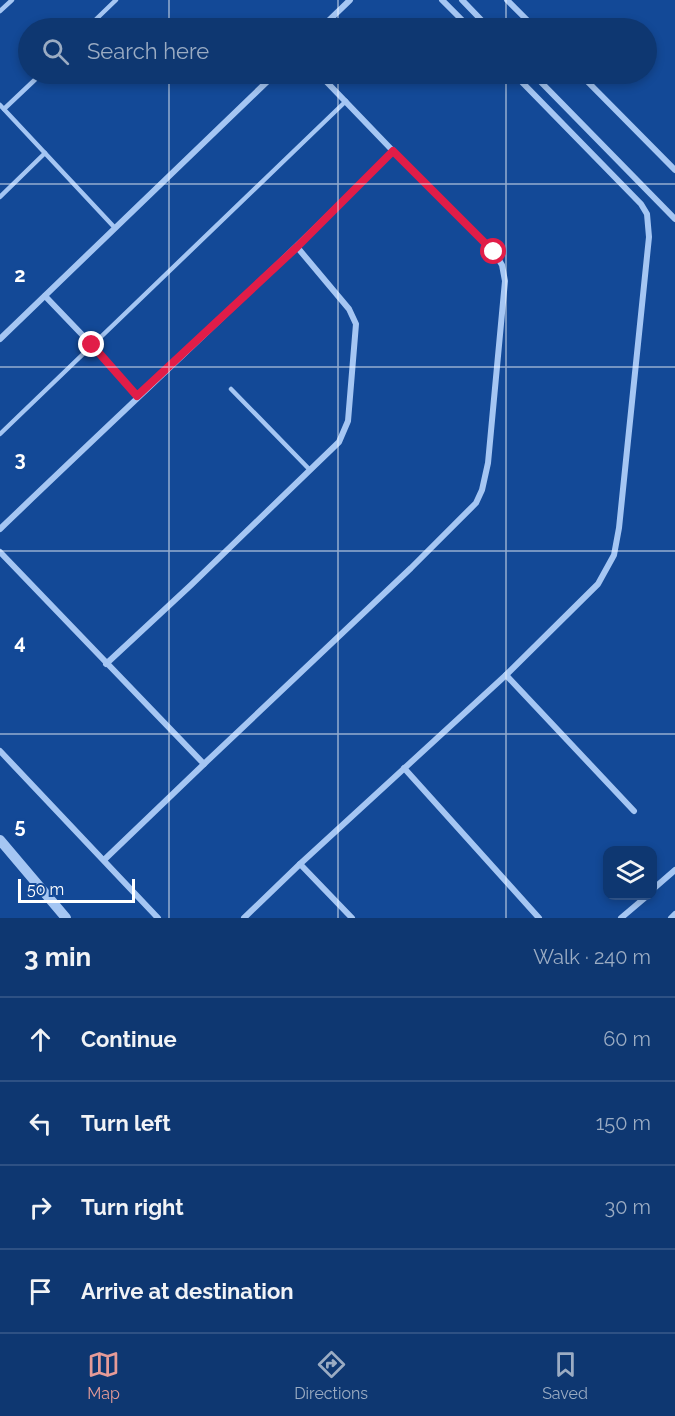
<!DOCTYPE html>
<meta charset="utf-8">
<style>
:root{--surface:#0e3771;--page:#1c4279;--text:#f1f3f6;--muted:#9bacc3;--line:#2e5184;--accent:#e69b98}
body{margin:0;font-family:Raleway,sans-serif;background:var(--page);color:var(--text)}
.controls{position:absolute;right:18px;bottom:18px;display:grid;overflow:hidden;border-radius:12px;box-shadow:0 3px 9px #0003}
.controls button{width:54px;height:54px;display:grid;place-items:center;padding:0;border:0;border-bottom:2px solid var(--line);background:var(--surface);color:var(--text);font:30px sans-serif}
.scale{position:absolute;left:18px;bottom:15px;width:117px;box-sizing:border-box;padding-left:6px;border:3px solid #fff;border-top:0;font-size:16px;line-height:21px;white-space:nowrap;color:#fff;-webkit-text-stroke:4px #134997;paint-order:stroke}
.stop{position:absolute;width:18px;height:18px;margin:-14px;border:4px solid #e11d48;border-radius:50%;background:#fff}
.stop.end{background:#e11d48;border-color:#fff;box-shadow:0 2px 6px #0008}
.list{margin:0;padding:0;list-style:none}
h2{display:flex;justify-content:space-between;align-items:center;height:78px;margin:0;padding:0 24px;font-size:26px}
h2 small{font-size:20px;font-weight:400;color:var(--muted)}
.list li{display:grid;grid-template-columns:39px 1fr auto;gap:18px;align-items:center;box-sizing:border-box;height:84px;padding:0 24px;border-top:2px solid var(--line)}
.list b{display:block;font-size:22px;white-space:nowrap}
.list em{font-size:20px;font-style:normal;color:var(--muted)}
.icon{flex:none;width:33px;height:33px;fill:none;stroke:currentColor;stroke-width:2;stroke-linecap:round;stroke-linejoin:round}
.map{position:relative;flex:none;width:675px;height:918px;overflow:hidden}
.search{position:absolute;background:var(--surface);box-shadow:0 3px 9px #0003;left:18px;right:18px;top:18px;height:66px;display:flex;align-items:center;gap:15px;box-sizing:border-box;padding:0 21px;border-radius:33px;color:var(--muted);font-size:22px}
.sheet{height:414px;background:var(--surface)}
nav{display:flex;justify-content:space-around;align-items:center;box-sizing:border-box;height:84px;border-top:2px solid var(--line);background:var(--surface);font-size:16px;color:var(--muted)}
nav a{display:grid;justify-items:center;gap:3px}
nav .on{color:var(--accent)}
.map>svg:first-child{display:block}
</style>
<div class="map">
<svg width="675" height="918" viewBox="0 0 675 918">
<rect width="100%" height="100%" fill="#134997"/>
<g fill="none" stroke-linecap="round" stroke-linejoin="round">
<g stroke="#a5c6f3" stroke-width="4.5">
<path d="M 0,11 L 12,0"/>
<path d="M 87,28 L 116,0"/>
<path d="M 0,105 L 115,228"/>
<path d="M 4,109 L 41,74"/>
<path d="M 0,197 L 45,153"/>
<path d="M 231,389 L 310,470"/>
<path d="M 0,434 L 346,101"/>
</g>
<g stroke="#a5c6f3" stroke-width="6">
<path d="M 442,0 L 470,28"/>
<path d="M 462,0 L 489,28"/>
<path d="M 507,0 L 535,28"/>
<path d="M 321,28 L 350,0"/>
<path d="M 533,74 L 675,219"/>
<path d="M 580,74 L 675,170"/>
<path d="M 45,296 L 92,345 L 137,396"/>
<path d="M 0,339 L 275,74"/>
<path d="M 0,529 C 131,403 265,280 393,151 L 319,74"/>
<path d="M 0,552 L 204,764 L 104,860"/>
<path d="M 106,664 L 191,585 L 339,442 L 348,421 L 356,324 L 349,309 L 297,247"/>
<path d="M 506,675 L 634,811"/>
<path d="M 0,751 L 158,918"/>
<path d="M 204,764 L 411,568 L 476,503 L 482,490 L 488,463 L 505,281 L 502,265 L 494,252 L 393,151"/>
<path d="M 404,768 L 539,918"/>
<path d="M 300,864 L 352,918"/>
<path d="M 652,890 L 675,870"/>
<path d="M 244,918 L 300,864 L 506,675 L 598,584 L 614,555 L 619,528 L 649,237 L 647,214 L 641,204 L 514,74"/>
<path d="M 621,918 L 647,896"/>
<path d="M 671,918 L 675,914"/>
</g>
<path stroke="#a5c6f3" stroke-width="10" d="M 0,840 L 66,918"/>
</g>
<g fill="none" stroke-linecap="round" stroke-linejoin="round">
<path stroke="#e11d48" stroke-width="8" d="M 92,345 L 137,396 L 297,247 L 393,151 L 494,252"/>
</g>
<path fill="none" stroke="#fff" stroke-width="1.5" stroke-opacity="0.55" d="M 169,0 L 169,28M 338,0 L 338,28M 506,0 L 506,28M 169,74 L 169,918M 338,74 L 338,918M 506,74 L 506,918M 0,184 L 675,184M 0,367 L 675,367M 0,551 L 675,551M 0,734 L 675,734"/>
<g font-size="20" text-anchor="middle" font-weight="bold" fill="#fff" stroke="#134997" stroke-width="4.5" stroke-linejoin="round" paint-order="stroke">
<text x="20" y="282">2</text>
<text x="20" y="466">3</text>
<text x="20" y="649">4</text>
<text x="20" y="833">5</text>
</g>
</svg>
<div class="controls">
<button><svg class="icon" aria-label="layers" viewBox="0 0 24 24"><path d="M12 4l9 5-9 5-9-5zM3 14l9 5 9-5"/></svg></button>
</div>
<div class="scale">50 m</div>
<div class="stop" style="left:494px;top:252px"></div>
<div class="stop end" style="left:92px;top:345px"></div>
<div class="search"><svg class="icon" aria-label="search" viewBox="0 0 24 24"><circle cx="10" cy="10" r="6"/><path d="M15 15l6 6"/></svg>Search here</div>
</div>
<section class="sheet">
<h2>3 min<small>Walk · 240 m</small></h2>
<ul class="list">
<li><svg class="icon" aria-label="ahead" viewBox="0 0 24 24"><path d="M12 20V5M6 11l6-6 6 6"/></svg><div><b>Continue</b></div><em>60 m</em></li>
<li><svg class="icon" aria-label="left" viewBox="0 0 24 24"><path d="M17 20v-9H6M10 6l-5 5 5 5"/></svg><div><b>Turn left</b></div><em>150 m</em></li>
<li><svg class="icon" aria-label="right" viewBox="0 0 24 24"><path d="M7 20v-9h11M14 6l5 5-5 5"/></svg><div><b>Turn right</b></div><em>30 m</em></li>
<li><svg class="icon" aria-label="arrive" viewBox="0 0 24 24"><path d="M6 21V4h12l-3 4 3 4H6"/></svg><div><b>Arrive at destination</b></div></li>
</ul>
</section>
<nav>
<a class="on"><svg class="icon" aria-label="map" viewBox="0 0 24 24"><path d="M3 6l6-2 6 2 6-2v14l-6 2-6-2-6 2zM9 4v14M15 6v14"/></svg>Map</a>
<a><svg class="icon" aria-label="directions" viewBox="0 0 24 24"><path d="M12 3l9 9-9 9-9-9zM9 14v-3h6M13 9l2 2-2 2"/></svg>Directions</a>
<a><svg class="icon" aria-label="saved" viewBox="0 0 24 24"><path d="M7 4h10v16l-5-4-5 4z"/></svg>Saved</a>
</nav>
